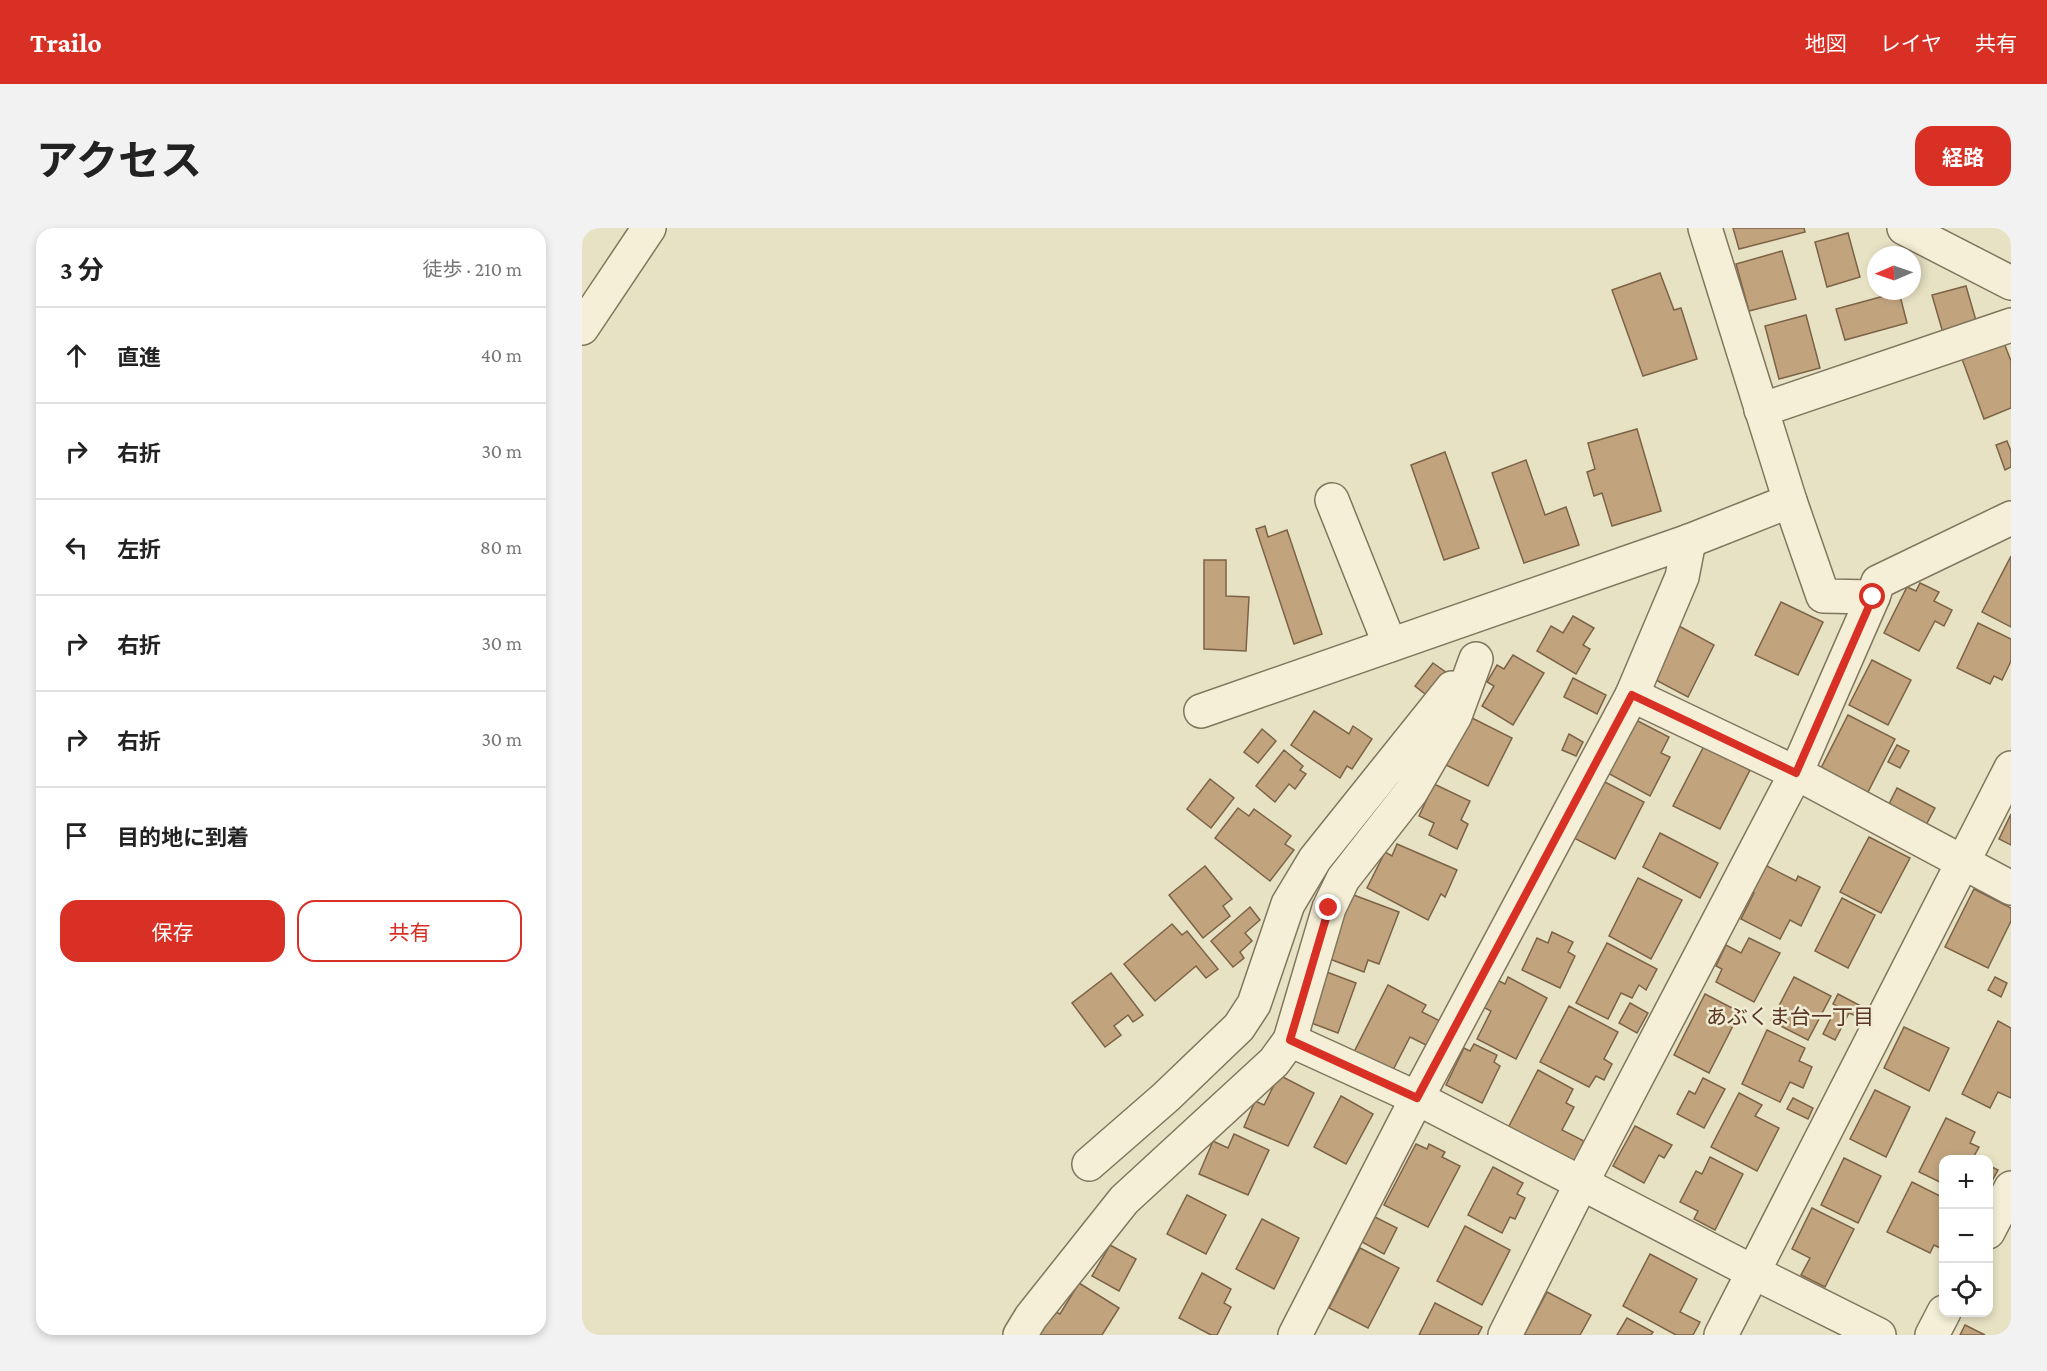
<!DOCTYPE html>
<html lang="ja">
<meta charset="utf-8">
<style>
:root{--surface:#fff;--page:#f2f2f2;--text:#222;--muted:#767676;--line:#e0e0e0;--accent:#d93025}
body{margin:0;font-family:"Crimson Pro","Noto Sans JP",serif;background:var(--page);color:var(--text)}
.controls{position:absolute;right:18px;bottom:18px;display:grid;overflow:hidden;border-radius:12px;box-shadow:0 3px 9px #0003}
.controls button{width:54px;height:54px;display:grid;place-items:center;padding:0;border:0;border-bottom:2px solid var(--line);background:var(--surface);color:var(--text);font:30px sans-serif}
.compass{position:absolute;left:1285px;top:18px;width:54px;height:54px;border-radius:50%;background:var(--surface);box-shadow:0 3px 9px #0003;rotate:268deg}
.stop{position:absolute;width:18px;height:18px;margin:-14px;border:4px solid #d93025;border-radius:50%;background:#fff}
.stop.end{background:#d93025;border-color:#fff;box-shadow:0 2px 6px #0008}
.list{margin:0;padding:0;list-style:none}
h2{display:flex;justify-content:space-between;align-items:center;height:78px;margin:0;padding:0 24px;font-size:26px}
h2 small{font-size:20px;font-weight:400;color:var(--muted)}
.list li{display:grid;grid-template-columns:39px 1fr auto;gap:18px;align-items:center;box-sizing:border-box;height:96px;padding:0 24px;border-top:2px solid var(--line)}
.list b{display:block;font-size:22px;white-space:nowrap}
.list em{font-size:20px;font-style:normal;color:var(--muted)}
.actions{display:flex;gap:12px;padding:18px 24px}
.actions a{flex:1;padding:14px 0;border:2px solid var(--accent);border-radius:18px;text-align:center;font-size:21px;color:var(--accent)}
.actions .main{background:var(--accent);color:#fff}
.icon{flex:none;width:33px;height:33px;fill:none;stroke:currentColor;stroke-width:2;stroke-linecap:round;stroke-linejoin:round}
.map{position:relative;flex:none;width:1429px;height:1107px;overflow:hidden;border-radius:18px}
header{display:flex;align-items:center;gap:36px;box-sizing:border-box;height:84px;padding:0 30px;background:var(--accent);color:#fff}
header strong{font-size:28px}
nav{display:flex;gap:33px;margin-inline-start:auto;font-size:21px}
.intro{display:flex;align-items:center;justify-content:space-between;box-sizing:border-box;height:144px;padding:0 36px}
h1{margin:0;font-size:42px}
.button{padding:15px 27px;border-radius:18px;background:var(--accent);color:#fff;font-size:21px;font-weight:700}
main{display:flex;gap:36px;padding:0 36px}
aside{flex:1;background:var(--surface);border-radius:18px;box-shadow:0 3px 9px #0003}
.map>svg:first-child{display:block}
</style>
<header>
<strong>Trailo</strong>
<nav><a>地図</a><a>レイヤ</a><a>共有</a></nav>
</header>
<div class="intro"><h1>アクセス</h1><a class="button">経路</a></div>
<main>
<aside>
<h2>3 分<small>徒歩 · 210 m</small></h2>
<ul class="list">
<li><svg class="icon" aria-label="ahead" viewBox="0 0 24 24"><path d="M12 20V5M6 11l6-6 6 6"/></svg><div><b>直進</b></div><em>40 m</em></li>
<li><svg class="icon" aria-label="right" viewBox="0 0 24 24"><path d="M7 20v-9h11M14 6l5 5-5 5"/></svg><div><b>右折</b></div><em>30 m</em></li>
<li><svg class="icon" aria-label="left" viewBox="0 0 24 24"><path d="M17 20v-9H6M10 6l-5 5 5 5"/></svg><div><b>左折</b></div><em>80 m</em></li>
<li><svg class="icon" aria-label="right" viewBox="0 0 24 24"><path d="M7 20v-9h11M14 6l5 5-5 5"/></svg><div><b>右折</b></div><em>30 m</em></li>
<li><svg class="icon" aria-label="right" viewBox="0 0 24 24"><path d="M7 20v-9h11M14 6l5 5-5 5"/></svg><div><b>右折</b></div><em>30 m</em></li>
<li><svg class="icon" aria-label="arrive" viewBox="0 0 24 24"><path d="M6 21V4h12l-3 4 3 4H6"/></svg><div><b>目的地に到着</b></div></li>
</ul>
<div class="actions"><a class="main">保存</a><a>共有</a></div>
</aside>
<div class="map">
<svg width="1429" height="1107" viewBox="0 0 1429 1107">
<rect width="100%" height="100%" fill="#e8e2c4"/>
<g fill="#c1a47e" stroke="#7c6346" stroke-width="1.5">
<path d="M 1151,0 L 1222,0 L 1223,4 L 1157,21 Z"/>
<path d="M 1266,5 L 1278,49 L 1245,59 L 1233,14 Z"/>
<path d="M 1200,23 L 1214,71 L 1167,83 L 1154,36 Z"/>
<path d="M 1078,45 L 1092,82 L 1099,80 L 1115,131 L 1061,148 L 1030,62 Z"/>
<path d="M 1384,58 L 1395,96 L 1361,105 L 1350,67 Z"/>
<path d="M 1317,64 L 1325,95 L 1263,112 L 1254,81 Z"/>
<path d="M 1224,87 L 1238,140 L 1197,151 L 1183,98 Z"/>
<path d="M 1422,115 L 1429,133 L 1429,180 L 1402,191 L 1380,131 Z"/>
<path d="M 1055,201 L 1079,283 L 1030,298 L 1020,265 L 1012,268 L 1005,244 L 1013,241 L 1006,215 Z"/>
<path d="M 1425,213 L 1429,223 L 1429,239 L 1423,242 L 1414,217 Z"/>
<path d="M 863,224 L 897,320 L 862,332 L 829,237 Z"/>
<path d="M 944,232 L 963,287 L 984,279 L 997,317 L 942,335 L 910,245 Z"/>
<path d="M 683,298 L 686,309 L 705,302 L 740,406 L 712,416 L 674,301 Z"/>
<path d="M 1429,328 L 1429,399 L 1400,384 Z"/>
<path d="M 622,332 L 644,332 L 644,368 L 667,369 L 664,423 L 622,421 Z"/>
<path d="M 1338,355 L 1357,364 L 1352,373 L 1370,382 L 1362,398 L 1353,393 L 1337,423 L 1302,405 L 1325,359 L 1334,363 Z"/>
<path d="M 1199,374 L 1241,394 L 1216,447 L 1173,427 Z"/>
<path d="M 991,388 L 1012,400 L 1001,417 L 1008,421 L 994,446 L 955,423 L 969,398 L 981,405 Z"/>
<path d="M 1396,395 L 1429,411 L 1429,433 L 1420,452 L 1412,448 L 1408,456 L 1375,440 Z"/>
<path d="M 1097,398 L 1132,417 L 1106,469 L 1070,450 Z"/>
<path d="M 931,427 L 962,445 L 931,497 L 900,478 L 912,458 L 905,454 L 915,437 L 922,441 Z"/>
<path d="M 1290,432 L 1329,452 L 1306,497 L 1267,477 Z"/>
<path d="M 851,435 L 865,445 L 847,469 L 833,458 Z"/>
<path d="M 991,450 L 1024,467 L 1015,486 L 982,469 Z"/>
<path d="M 732,483 L 767,506 L 771,498 L 790,511 L 770,541 L 765,538 L 758,550 L 709,517 Z"/>
<path d="M 1266,487 L 1313,511 L 1285,566 L 1238,542 Z"/>
<path d="M 888,489 L 930,510 L 906,558 L 864,537 Z"/>
<path d="M 1050,490 L 1087,509 L 1079,525 L 1088,529 L 1068,568 L 1022,543 Z"/>
<path d="M 680,501 L 694,513 L 676,535 L 662,524 Z"/>
<path d="M 987,506 L 1001,514 L 994,528 L 980,522 Z"/>
<path d="M 1315,517 L 1327,523 L 1318,540 L 1306,534 Z"/>
<path d="M 1122,518 L 1168,542 L 1138,601 L 1091,578 Z"/>
<path d="M 702,522 L 721,538 L 718,542 L 724,546 L 713,561 L 707,556 L 693,574 L 674,558 Z"/>
<path d="M 628,551 L 652,570 L 629,600 L 605,581 Z"/>
<path d="M 1017,551 L 1062,574 L 1033,631 L 988,608 Z"/>
<path d="M 852,556 L 888,573 L 879,592 L 886,596 L 875,621 L 847,607 L 852,595 L 837,588 Z"/>
<path d="M 1315,560 L 1353,580 L 1343,599 L 1305,580 Z"/>
<path d="M 656,580 L 667,588 L 672,581 L 709,608 L 703,616 L 712,622 L 688,653 L 633,610 Z"/>
<path d="M 1429,586 L 1429,617 L 1417,611 Z"/>
<path d="M 1078,605 L 1136,635 L 1118,670 L 1061,639 Z"/>
<path d="M 1287,609 L 1328,630 L 1299,685 L 1258,664 Z"/>
<path d="M 815,616 L 875,642 L 863,669 L 859,666 L 846,692 L 785,660 L 803,624 L 810,628 Z"/>
<path d="M 1181,636 L 1214,653 L 1216,648 L 1238,659 L 1219,698 L 1208,692 L 1198,711 L 1159,691 L 1172,665 L 1167,663 Z"/>
<path d="M 623,638 L 650,671 L 641,678 L 648,688 L 621,710 L 587,667 Z"/>
<path d="M 1056,650 L 1100,672 L 1069,731 L 1027,708 Z"/>
<path d="M 1392,661 L 1429,680 L 1429,693 L 1406,740 L 1363,719 Z"/>
<path d="M 769,666 L 817,684 L 797,736 L 786,732 L 782,744 L 745,730 Z"/>
<path d="M 1260,670 L 1293,687 L 1266,740 L 1233,723 Z"/>
<path d="M 668,679 L 678,692 L 663,705 L 670,713 L 658,724 L 662,730 L 651,739 L 629,713 Z"/>
<path d="M 590,696 L 600,707 L 605,703 L 636,741 L 624,750 L 614,738 L 573,773 L 542,736 Z"/>
<path d="M 970,704 L 991,714 L 986,724 L 993,728 L 978,760 L 940,742 L 955,710 L 966,715 Z"/>
<path d="M 1167,710 L 1198,725 L 1172,774 L 1134,754 L 1140,741 L 1134,738 L 1144,717 L 1159,725 Z"/>
<path d="M 1025,715 L 1075,741 L 1064,762 L 1057,757 L 1050,770 L 1039,765 L 1026,791 L 994,775 Z"/>
<path d="M 742,743 L 774,755 L 756,805 L 724,793 Z"/>
<path d="M 529,745 L 561,787 L 551,794 L 546,787 L 532,798 L 539,807 L 523,819 L 490,775 Z"/>
<path d="M 926,749 L 965,770 L 934,831 L 895,811 L 909,783 L 901,779 L 915,752 L 923,756 Z"/>
<path d="M 1212,749 L 1249,768 L 1226,812 L 1189,793 Z"/>
<path d="M 1413,749 L 1425,755 L 1419,769 L 1406,762 Z"/>
<path d="M 806,757 L 844,777 L 840,784 L 860,794 L 848,819 L 828,809 L 810,844 L 772,824 Z"/>
<path d="M 1123,766 L 1158,784 L 1127,845 L 1092,827 Z"/>
<path d="M 1256,766 L 1279,778 L 1274,788 L 1267,785 L 1253,812 L 1241,806 L 1255,778 L 1251,776 Z"/>
<path d="M 1048,775 L 1066,785 L 1055,805 L 1037,795 Z"/>
<path d="M 987,778 L 1036,804 L 1022,831 L 1030,836 L 1022,852 L 1014,848 L 1007,859 L 958,834 Z"/>
<path d="M 1416,793 L 1429,800 L 1429,870 L 1416,864 L 1408,880 L 1380,866 Z"/>
<path d="M 1322,799 L 1367,820 L 1347,863 L 1302,840 Z"/>
<path d="M 1185,802 L 1223,820 L 1217,833 L 1230,839 L 1221,860 L 1208,854 L 1198,874 L 1160,856 Z"/>
<path d="M 892,816 L 915,827 L 912,834 L 918,838 L 900,875 L 864,857 L 882,820 L 888,823 Z"/>
<path d="M 956,842 L 991,861 L 984,875 L 992,879 L 980,902 L 1002,913 L 992,934 L 926,900 Z"/>
<path d="M 697,847 L 732,865 L 706,918 L 662,899 L 673,873 L 682,877 Z"/>
<path d="M 1121,850 L 1143,861 L 1122,900 L 1095,886 L 1107,863 L 1113,866 Z"/>
<path d="M 1293,862 L 1328,879 L 1304,929 L 1268,911 Z"/>
<path d="M 1157,865 L 1180,877 L 1173,888 L 1197,900 L 1175,943 L 1129,919 Z"/>
<path d="M 759,868 L 791,886 L 764,936 L 732,919 Z"/>
<path d="M 1211,870 L 1231,880 L 1226,891 L 1205,881 Z"/>
<path d="M 1364,890 L 1393,904 L 1388,915 L 1397,919 L 1391,930 L 1395,932 L 1362,932 L 1362,956 L 1337,944 Z"/>
<path d="M 1053,898 L 1090,917 L 1082,930 L 1077,927 L 1062,955 L 1031,938 Z"/>
<path d="M 652,906 L 687,922 L 666,967 L 617,946 L 631,913 L 646,920 Z"/>
<path d="M 834,916 L 845,921 L 847,916 L 863,924 L 860,929 L 878,938 L 846,999 L 802,977 Z"/>
<path d="M 1128,929 L 1161,946 L 1133,1002 L 1112,991 L 1116,983 L 1098,974 L 1114,943 L 1120,946 Z"/>
<path d="M 1262,930 L 1299,948 L 1276,995 L 1239,977 Z"/>
<path d="M 1406,937 L 1416,942 L 1406,960 Z"/>
<path d="M 911,939 L 941,955 L 935,966 L 943,970 L 933,991 L 928,989 L 920,1005 L 886,987 Z"/>
<path d="M 1330,954 L 1362,970 L 1362,1022 L 1352,1017 L 1348,1025 L 1305,1004 Z"/>
<path d="M 605,967 L 644,987 L 624,1026 L 585,1006 Z"/>
<path d="M 1230,980 L 1272,1001 L 1243,1059 L 1219,1047 L 1228,1030 L 1210,1021 Z"/>
<path d="M 793,989 L 815,1000 L 802,1026 L 780,1014 Z"/>
<path d="M 680,991 L 717,1010 L 692,1061 L 654,1041 Z"/>
<path d="M 883,998 L 928,1022 L 900,1077 L 855,1053 Z"/>
<path d="M 528,1017 L 554,1031 L 537,1063 L 510,1048 Z"/>
<path d="M 778,1020 L 817,1040 L 786,1100 L 747,1080 Z"/>
<path d="M 1068,1026 L 1115,1051 L 1098,1084 L 1118,1094 L 1111,1107 L 1094,1107 L 1041,1078 Z"/>
<path d="M 620,1045 L 649,1061 L 642,1075 L 649,1079 L 635,1107 L 629,1107 L 597,1090 Z"/>
<path d="M 497,1055 L 537,1080 L 520,1107 L 454,1107 L 468,1081 L 478,1086 Z"/>
<path d="M 965,1064 L 1009,1087 L 998,1107 L 942,1107 Z"/>
<path d="M 853,1075 L 900,1099 L 896,1107 L 837,1107 Z"/>
<path d="M 1045,1090 L 1071,1104 L 1069,1107 L 1035,1107 Z"/>
<path d="M 1383,1097 L 1403,1107 L 1378,1107 Z"/>
</g>
<g fill="none" stroke-linecap="round" stroke-linejoin="round">
<g stroke="#80755d" stroke-width="36">
<g id="minor">
<path d="M 1322,0 L 1429,55"/>
<path d="M 0,100 L 67,0"/>
<path d="M 1179,182 L 1429,97"/>
<path d="M 750,272 L 808,417"/>
<path d="M 1208,273 L 1241,368 L 1291,369 L 1296,354 L 1429,290"/>
<path d="M 1050,467 L 1214,545 L 1429,660"/>
<path d="M 619,483 L 1107,313 L 1208,273 L 1123,0"/>
<path d="M 708,812 L 835,870 L 1171,1044 L 1297,1107"/>
<path d="M 507,936 L 584,869 L 657,799 L 672,776 L 706,676 L 733,631 L 870,460"/>
<path d="M 1406,1004 L 1429,960"/>
<path d="M 438,1107 L 449,1089 L 542,972 L 692,834 L 708,812 L 747,680 L 761,651 L 829,564 L 873,488 L 894,431"/>
<path d="M 713,1107 L 835,870 L 1050,467 L 1100,349 L 1107,313"/>
<path d="M 923,1107 L 999,956 L 1214,545 L 1291,369"/>
<path d="M 1139,1107 L 1429,540"/>
<path d="M 1350,1107 L 1362,1084"/>
</g>
</g>
<use href="#minor" stroke="#f4efd6" stroke-width="33"/>
</g>
<g fill="none" stroke-linecap="round" stroke-linejoin="round">
<path stroke="#d93025" stroke-width="8" d="M 747,680 L 708,812 L 835,870 L 1050,467 L 1214,545 L 1291,369"/>
</g>
<g text-anchor="middle" dominant-baseline="central" stroke-width="5" stroke-linejoin="round" paint-order="stroke">
<g font-size="21" fill="#593624" stroke="#f0ecd3">
<text x="1208" y="789">あぶくま台一丁目</text>
</g>
</g>
</svg>
<div class="controls">
<button>+</button>
<button>−</button>
<button><svg class="icon" aria-label="locate" viewBox="0 0 24 24"><circle cx="12" cy="12" r="6"/><path d="M12 2v4M12 18v4M2 12h4M18 12h4"/></svg></button>
</div>
<svg class="compass" viewBox="-18 -18 36 36"><path d="M0-13l5 13h-10z" fill="#e53935"/><path d="M0 13l5-13h-10z" fill="#767676"/></svg>
<div class="stop" style="left:1291px;top:369px"></div>
<div class="stop end" style="left:747px;top:680px"></div>
</div>
</main>
